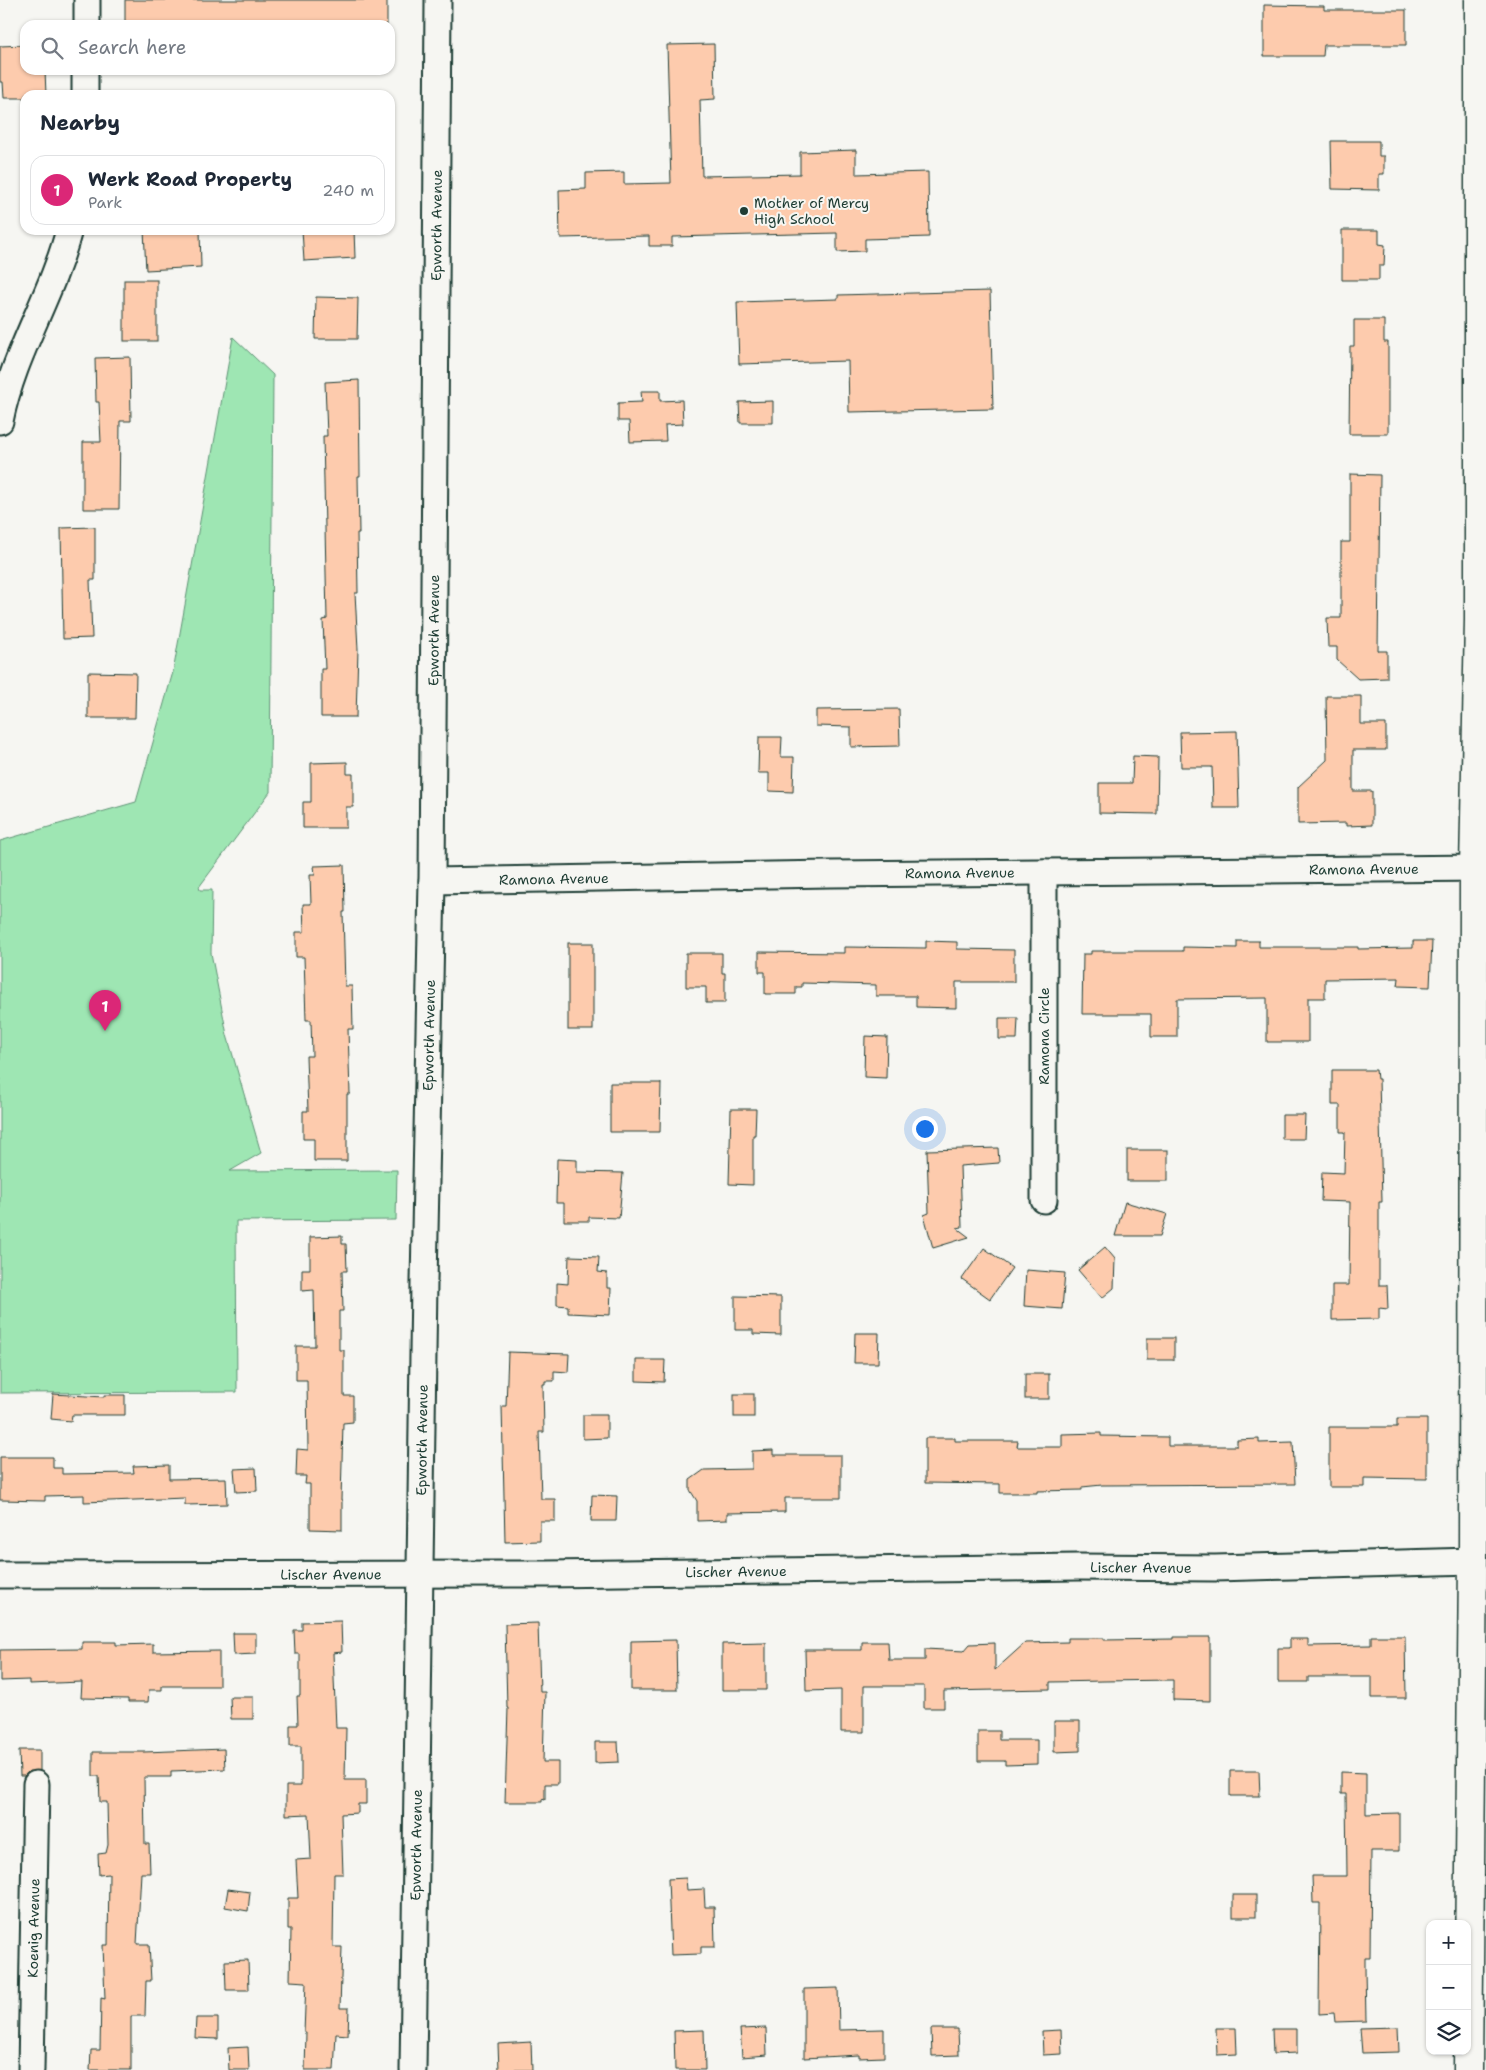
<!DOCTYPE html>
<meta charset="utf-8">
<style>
:root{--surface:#fff;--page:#f6f6f7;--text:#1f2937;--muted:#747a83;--line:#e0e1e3;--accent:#db2777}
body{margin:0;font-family:"Shantell Sans",sans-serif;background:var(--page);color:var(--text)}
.controls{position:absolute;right:15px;bottom:15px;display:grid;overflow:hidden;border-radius:10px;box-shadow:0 1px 4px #0004}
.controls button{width:45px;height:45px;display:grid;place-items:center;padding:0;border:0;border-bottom:1px solid var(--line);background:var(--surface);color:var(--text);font:25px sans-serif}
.you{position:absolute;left:924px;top:1128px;width:18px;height:18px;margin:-12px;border:4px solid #fff;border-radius:50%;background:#1a73e8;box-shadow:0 0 0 8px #1a73e833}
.badge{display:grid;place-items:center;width:32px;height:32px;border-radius:50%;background:var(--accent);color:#fff;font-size:16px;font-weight:700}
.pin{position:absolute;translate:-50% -41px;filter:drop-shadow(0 1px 2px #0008)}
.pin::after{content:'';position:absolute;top:26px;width:18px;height:15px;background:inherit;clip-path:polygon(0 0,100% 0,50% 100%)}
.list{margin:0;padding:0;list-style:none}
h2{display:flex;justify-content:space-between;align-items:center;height:65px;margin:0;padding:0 20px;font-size:21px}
h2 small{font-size:16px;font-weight:400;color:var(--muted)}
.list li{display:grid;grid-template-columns:32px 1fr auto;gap:15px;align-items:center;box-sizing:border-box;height:70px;margin:0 10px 10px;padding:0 10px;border:1px solid var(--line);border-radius:15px}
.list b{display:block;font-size:19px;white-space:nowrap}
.list p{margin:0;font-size:16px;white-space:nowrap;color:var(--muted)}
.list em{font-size:16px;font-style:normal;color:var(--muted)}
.icon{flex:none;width:28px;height:28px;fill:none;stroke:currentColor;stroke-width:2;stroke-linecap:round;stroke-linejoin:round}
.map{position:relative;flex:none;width:1486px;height:2070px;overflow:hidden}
.search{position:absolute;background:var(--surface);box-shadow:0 1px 4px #0004;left:20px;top:20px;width:375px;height:55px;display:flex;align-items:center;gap:12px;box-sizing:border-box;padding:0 18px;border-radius:15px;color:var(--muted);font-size:19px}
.panel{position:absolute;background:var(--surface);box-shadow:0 1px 4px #0004;left:20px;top:90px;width:375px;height:145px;border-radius:15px}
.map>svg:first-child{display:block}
</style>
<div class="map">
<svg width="1486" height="2070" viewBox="0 0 1486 2070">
<rect width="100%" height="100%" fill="#f6f6f2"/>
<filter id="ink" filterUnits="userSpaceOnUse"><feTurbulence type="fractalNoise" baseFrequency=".02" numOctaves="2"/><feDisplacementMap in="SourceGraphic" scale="10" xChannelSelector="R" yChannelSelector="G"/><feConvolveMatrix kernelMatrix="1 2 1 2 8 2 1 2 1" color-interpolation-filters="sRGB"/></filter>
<g filter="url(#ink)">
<path fill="#9ee6b3" stroke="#5e9274" d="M 233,337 L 273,375 L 270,792 L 199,887 L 200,890 L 212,890 L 211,953 L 227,1035 L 261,1153 L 230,1171 L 397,1170 L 396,1220 L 236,1221 L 237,1392 L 0,1393 L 0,841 L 136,802 L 173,672 Z"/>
<g fill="#fdcbad" stroke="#1f3d34">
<rect x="125" y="0" width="262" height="25"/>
<path d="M 1264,5 L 1324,6 L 1324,10 L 1406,10 L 1406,45 L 1324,45 L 1323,56 L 1264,56 Z"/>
<path d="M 714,44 L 715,99 L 700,100 L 702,176 L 800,174 L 800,152 L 856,150 L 856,174 L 928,172 L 929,237 L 865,239 L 865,251 L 837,252 L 837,233 L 672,237 L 672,246 L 649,246 L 649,236 L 560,238 L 559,190 L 586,189 L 586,173 L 624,172 L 624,184 L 671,183 L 667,45 Z"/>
<path d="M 25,45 L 25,70 L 45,70 L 46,95 L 25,95 L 25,98 L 4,98 L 3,82 L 0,82 L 0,46 Z"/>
<path d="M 1331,141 L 1379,141 L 1379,156 L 1384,156 L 1384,174 L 1379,174 L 1379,190 L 1332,189 Z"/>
<path d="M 144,230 L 200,230 L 201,267 L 146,270 Z"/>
<path d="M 302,230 L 354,230 L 355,258 L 304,261 Z"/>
<path d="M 1342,230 L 1379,230 L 1379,244 L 1385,245 L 1384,266 L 1379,266 L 1379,280 L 1342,280 Z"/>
<rect x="124" y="280" width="33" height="61"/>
<path d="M 990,291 L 993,409 L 849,412 L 848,361 L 739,364 L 737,302 L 838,299 L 838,295 Z"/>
<path d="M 316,297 L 358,298 L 357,339 L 315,339 Z"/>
<path d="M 1354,320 L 1384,320 L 1384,342 L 1388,342 L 1388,434 L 1349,434 L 1350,346 L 1354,346 Z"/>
<path d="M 130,357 L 131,421 L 120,421 L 119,509 L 83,509 L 83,442 L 101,442 L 99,402 L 96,402 L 95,358 Z"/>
<path d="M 359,380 L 360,476 L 358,476 L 359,533 L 357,533 L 358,593 L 355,593 L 358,649 L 356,717 L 321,717 L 321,669 L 325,669 L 323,620 L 327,619 L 323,436 L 327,436 L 325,382 Z"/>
<path d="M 641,391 L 660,391 L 660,401 L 682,400 L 683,424 L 665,425 L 666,441 L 630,442 L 629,421 L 618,421 L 618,403 L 642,402 Z"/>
<path d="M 773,401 L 773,423 L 740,423 L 739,402 Z"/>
<path d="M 1350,474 L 1380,475 L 1378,651 L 1387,651 L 1387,678 L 1358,679 L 1337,660 L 1337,647 L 1328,647 L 1327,618 L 1341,618 L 1341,542 L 1350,542 Z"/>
<path d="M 95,527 L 95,580 L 90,580 L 92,638 L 63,639 L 61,528 Z"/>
<path d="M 88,672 L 136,673 L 135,718 L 88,718 Z"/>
<path d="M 1326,696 L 1361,696 L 1361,724 L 1386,724 L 1386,750 L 1353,750 L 1353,791 L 1372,791 L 1372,825 L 1346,826 L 1346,823 L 1298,824 L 1298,787 L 1327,760 Z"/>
<path d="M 899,709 L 900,746 L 851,747 L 851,727 L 816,726 L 816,710 Z"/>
<path d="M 1237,731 L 1239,808 L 1213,808 L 1212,767 L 1181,767 L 1180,732 Z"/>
<path d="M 759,737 L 782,737 L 781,757 L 794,757 L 793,792 L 769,791 L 769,773 L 758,773 Z"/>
<path d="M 1133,756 L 1158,757 L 1157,814 L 1099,813 L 1099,783 L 1132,783 Z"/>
<path d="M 347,762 L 347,774 L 353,774 L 353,807 L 346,807 L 346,828 L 303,828 L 303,802 L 311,802 L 311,763 Z"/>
<path d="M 344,865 L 345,912 L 343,912 L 345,986 L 352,986 L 353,1029 L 348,1029 L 350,1094 L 347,1094 L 347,1161 L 314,1161 L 314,1139 L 303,1139 L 303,1111 L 308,1111 L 306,1056 L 312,1056 L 311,1020 L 306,1020 L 304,957 L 296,957 L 296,932 L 304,932 L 303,904 L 311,904 L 310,875 L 315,875 L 314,866 Z"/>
<path d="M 926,941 L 957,942 L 957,949 L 1014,950 L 1014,982 L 956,982 L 956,1008 L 916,1007 L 916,996 L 876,996 L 876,985 L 802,983 L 802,987 L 796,987 L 796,994 L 765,994 L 765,972 L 759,972 L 759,952 L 844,953 L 844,947 L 926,948 Z"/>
<path d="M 1237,941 L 1259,941 L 1259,947 L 1358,947 L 1358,949 L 1413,948 L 1413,941 L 1432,941 L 1430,987 L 1398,986 L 1399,978 L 1325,979 L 1325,998 L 1308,998 L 1308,1042 L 1267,1042 L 1267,998 L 1177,999 L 1177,1037 L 1151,1037 L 1151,1014 L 1082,1014 L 1083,954 L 1091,954 L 1091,951 L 1183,951 L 1183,947 L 1237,948 Z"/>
<rect x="568" y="943" width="25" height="87"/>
<path d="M 686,953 L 722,953 L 722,973 L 725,973 L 725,1003 L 706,1003 L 706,987 L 686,987 Z"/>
<path d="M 999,1018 L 1018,1018 L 1017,1039 L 999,1039 Z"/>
<path d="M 865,1036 L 887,1037 L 886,1078 L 864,1077 Z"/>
<path d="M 1332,1070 L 1376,1070 L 1377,1079 L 1379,1079 L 1382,1202 L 1379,1202 L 1379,1285 L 1387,1285 L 1388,1309 L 1379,1308 L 1379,1319 L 1332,1320 L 1332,1285 L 1349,1285 L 1350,1202 L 1321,1201 L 1322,1172 L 1344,1173 L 1345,1132 L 1340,1132 L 1340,1105 L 1332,1105 Z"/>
<path d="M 610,1083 L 661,1083 L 660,1132 L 610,1132 Z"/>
<path d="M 731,1109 L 756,1109 L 755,1135 L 753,1135 L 753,1185 L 729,1184 Z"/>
<path d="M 1282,1115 L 1305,1115 L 1304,1139 L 1282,1139 Z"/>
<path d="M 998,1148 L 999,1163 L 960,1166 L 962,1227 L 957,1228 L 969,1237 L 933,1248 L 924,1215 L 929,1213 L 927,1150 Z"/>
<rect x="1127" y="1150" width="41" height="31"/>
<path d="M 557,1159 L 577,1160 L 577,1172 L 623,1173 L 619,1218 L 589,1217 L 589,1221 L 564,1221 L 564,1203 L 556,1203 Z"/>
<path d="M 1125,1202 L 1167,1214 L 1160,1236 L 1115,1236 Z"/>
<path d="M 342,1236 L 342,1244 L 346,1244 L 347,1271 L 342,1271 L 343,1311 L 339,1311 L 339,1350 L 344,1350 L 344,1396 L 353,1396 L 353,1422 L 343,1423 L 341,1500 L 342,1500 L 342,1530 L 310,1529 L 310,1484 L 305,1484 L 306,1476 L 296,1476 L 297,1449 L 308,1450 L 307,1380 L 296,1380 L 296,1346 L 315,1346 L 314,1290 L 302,1291 L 302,1269 L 310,1269 L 310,1237 Z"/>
<path d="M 1105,1247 L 1115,1259 L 1114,1288 L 1102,1298 L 1078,1270 Z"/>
<path d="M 984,1248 L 1012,1268 L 990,1299 L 962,1279 Z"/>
<path d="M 569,1256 L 599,1257 L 598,1272 L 607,1273 L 607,1288 L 611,1288 L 610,1315 L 568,1313 L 568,1306 L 557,1305 L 557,1283 L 568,1284 Z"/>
<path d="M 1026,1270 L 1065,1273 L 1062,1309 L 1024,1306 Z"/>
<path d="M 735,1296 L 781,1297 L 781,1335 L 753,1334 L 753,1330 L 735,1330 Z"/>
<path d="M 855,1333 L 879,1333 L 878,1363 L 854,1363 Z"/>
<rect x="1147" y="1338" width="27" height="22"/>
<path d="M 508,1352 L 569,1354 L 568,1372 L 554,1371 L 554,1381 L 545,1381 L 545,1384 L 543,1384 L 544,1432 L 539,1432 L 541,1499 L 555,1499 L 555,1521 L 540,1521 L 540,1541 L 505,1542 L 502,1406 L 506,1406 Z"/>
<path d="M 636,1360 L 665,1360 L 664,1382 L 636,1381 Z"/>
<rect x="1025" y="1374" width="24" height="25"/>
<path d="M 53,1394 L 104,1397 L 104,1395 L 125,1395 L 125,1415 L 72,1415 L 71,1421 L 51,1419 Z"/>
<rect x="734" y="1394" width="20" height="23"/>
<path d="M 583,1415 L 607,1415 L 607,1438 L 583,1439 Z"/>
<path d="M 1397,1419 L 1427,1419 L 1427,1479 L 1364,1478 L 1364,1487 L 1329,1487 L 1329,1427 L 1397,1427 Z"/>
<path d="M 1101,1433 L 1101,1436 L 1168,1437 L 1168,1446 L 1237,1446 L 1237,1440 L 1259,1439 L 1259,1443 L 1293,1442 L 1295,1484 L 1102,1485 L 1082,1487 L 1082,1490 L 1037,1491 L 1037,1493 L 1000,1493 L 1000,1484 L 925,1483 L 925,1438 L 955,1438 L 955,1441 L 1018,1441 L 1017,1447 L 1062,1447 L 1062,1434 Z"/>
<path d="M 773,1450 L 773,1455 L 841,1455 L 841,1498 L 785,1498 L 785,1512 L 727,1513 L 727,1520 L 697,1521 L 697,1501 L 690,1490 L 690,1480 L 704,1470 L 752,1469 L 752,1451 Z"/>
<path d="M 0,1457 L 53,1457 L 53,1468 L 62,1468 L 62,1474 L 134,1473 L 133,1466 L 169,1465 L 169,1479 L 226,1478 L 227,1504 L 185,1505 L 185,1498 L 84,1502 L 84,1495 L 45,1496 L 45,1501 L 0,1500 Z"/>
<path d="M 256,1468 L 257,1491 L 236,1492 L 234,1469 Z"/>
<path d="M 592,1495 L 617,1496 L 616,1521 L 591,1521 Z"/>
<path d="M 341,1621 L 342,1652 L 333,1653 L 336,1728 L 346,1728 L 345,1780 L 366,1780 L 366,1804 L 358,1804 L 358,1813 L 341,1814 L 343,1874 L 334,1874 L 333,1947 L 342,1947 L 340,2008 L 349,2008 L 348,2035 L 336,2034 L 334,2070 L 305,2070 L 306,2033 L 304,2033 L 306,1982 L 290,1981 L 291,1929 L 288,1929 L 288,1898 L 298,1898 L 296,1860 L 311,1859 L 309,1814 L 286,1815 L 286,1786 L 301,1786 L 301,1746 L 290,1746 L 290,1725 L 298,1725 L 297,1696 L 300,1696 L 300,1654 L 295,1654 L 294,1630 L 302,1630 L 302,1622 Z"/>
<path d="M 538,1623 L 540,1692 L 545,1692 L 543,1762 L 558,1762 L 558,1784 L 545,1784 L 545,1800 L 542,1799 L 542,1802 L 505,1802 L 508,1708 L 507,1708 L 505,1624 Z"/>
<path d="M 233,1633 L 256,1633 L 256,1654 L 234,1655 Z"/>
<path d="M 1371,1636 L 1405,1636 L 1406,1698 L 1372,1698 L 1372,1677 L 1308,1677 L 1308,1682 L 1278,1682 L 1278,1648 L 1290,1648 L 1290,1639 L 1308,1639 L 1308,1646 L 1371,1645 Z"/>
<path d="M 1173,1637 L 1210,1637 L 1210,1701 L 1173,1700 L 1173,1680 L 1104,1681 L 1050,1682 L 1050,1689 L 944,1691 L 944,1708 L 924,1708 L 924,1686 L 864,1686 L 864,1732 L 841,1732 L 841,1690 L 806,1691 L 805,1650 L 862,1650 L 862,1642 L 888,1642 L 889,1660 L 925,1660 L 925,1649 L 964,1651 L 970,1644 L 995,1643 L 995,1670 L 1025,1643 L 1068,1642 L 1068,1638 L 1104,1638 L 1104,1640 L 1173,1639 Z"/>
<path d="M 676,1640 L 677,1690 L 631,1690 L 631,1641 Z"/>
<path d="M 82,1642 L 116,1642 L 116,1645 L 153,1644 L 153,1652 L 219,1651 L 219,1686 L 162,1686 L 162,1690 L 149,1690 L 148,1702 L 128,1702 L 128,1699 L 81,1698 L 82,1682 L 29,1684 L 29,1680 L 0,1681 L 0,1650 L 82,1649 Z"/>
<path d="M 766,1643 L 766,1690 L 722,1690 L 722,1644 Z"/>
<path d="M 230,1697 L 253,1697 L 253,1719 L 231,1719 Z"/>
<path d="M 1054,1721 L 1080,1721 L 1080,1751 L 1054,1752 Z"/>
<path d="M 978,1731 L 999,1731 L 999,1740 L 1037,1740 L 1037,1764 L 1005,1765 L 1005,1761 L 978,1761 Z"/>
<path d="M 595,1742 L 618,1742 L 619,1762 L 595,1763 Z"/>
<path d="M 224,1749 L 225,1769 L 171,1771 L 171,1777 L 144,1777 L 145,1844 L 149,1844 L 150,1873 L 141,1873 L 137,1944 L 149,1944 L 151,1981 L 146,1981 L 145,2016 L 131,2016 L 131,2070 L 90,2070 L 91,2050 L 100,2050 L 101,1998 L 105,1999 L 103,1945 L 108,1945 L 109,1874 L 99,1875 L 98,1854 L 106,1853 L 108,1845 L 107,1802 L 100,1802 L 99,1776 L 93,1776 L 93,1752 L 144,1752 Z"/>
<path d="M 19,1750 L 40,1750 L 40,1771 L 29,1771 L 24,1776 L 20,1776 Z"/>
<path d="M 1230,1771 L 1259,1771 L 1260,1796 L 1230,1796 Z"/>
<path d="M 1341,1772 L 1366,1773 L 1366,1814 L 1399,1813 L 1399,1851 L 1371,1851 L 1370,1958 L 1365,1958 L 1365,1968 L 1366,2021 L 1335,2022 L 1334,2013 L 1319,2014 L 1320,1903 L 1313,1903 L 1312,1876 L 1347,1876 L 1346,1794 L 1341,1794 Z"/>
<path d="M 686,1878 L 687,1890 L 704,1889 L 705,1907 L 714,1907 L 715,1947 L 701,1947 L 701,1954 L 671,1955 L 668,1879 Z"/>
<path d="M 228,1889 L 250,1892 L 248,1911 L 225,1907 Z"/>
<rect x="1233" y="1895" width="23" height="22"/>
<path d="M 248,1960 L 249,1990 L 226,1990 L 225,1961 Z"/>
<path d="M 838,1988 L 839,2030 L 884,2029 L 884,2057 L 859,2058 L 859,2055 L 804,2058 L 804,1989 Z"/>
<path d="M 196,2018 L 218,2018 L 218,2039 L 195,2038 Z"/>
<path d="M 1398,2027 L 1399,2052 L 1362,2053 L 1360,2028 Z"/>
<path d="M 766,2028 L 767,2055 L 742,2057 L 740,2029 Z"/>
<path d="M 1216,2028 L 1236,2028 L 1237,2054 L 1217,2055 Z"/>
<path d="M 931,2029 L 958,2029 L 959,2055 L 932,2056 Z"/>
<path d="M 1272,2029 L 1297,2029 L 1297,2053 L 1273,2054 Z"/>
<path d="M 704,2030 L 705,2070 L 675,2070 L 674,2031 Z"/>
<path d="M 1061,2030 L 1062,2054 L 1043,2055 L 1042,2031 Z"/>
<path d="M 531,2042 L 532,2070 L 499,2070 L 498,2044 Z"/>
<path d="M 248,2047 L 249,2070 L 229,2070 L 228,2048 Z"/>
</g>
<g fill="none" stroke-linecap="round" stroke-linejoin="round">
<g stroke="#1f3d34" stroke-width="29">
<g id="street">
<path d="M 87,25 L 87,0"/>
<path d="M 85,95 L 85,70"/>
<path d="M 0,421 C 13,354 52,296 69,230"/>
<path d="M 1044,872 L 1044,1200"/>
<path id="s1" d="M 432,881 L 830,874 L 1486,868"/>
<path id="s2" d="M 0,1575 L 547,1574 L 1078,1567 L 1215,1568 L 1473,1561"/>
<path id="s3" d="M 31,2070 L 36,1784"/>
<path id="s4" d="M 413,2070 L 424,1282 L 432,881 L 438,0"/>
</g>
</g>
<g stroke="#1f3d34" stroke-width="31">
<path id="secondary" d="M 1468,2070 L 1473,1561 L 1474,868 L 1479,620 L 1479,0"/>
</g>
<use href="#street" stroke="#f6f6f2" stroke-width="25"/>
<use href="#secondary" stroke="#f6f6f2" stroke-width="28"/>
</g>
</g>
<circle fill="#1f3d34" stroke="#f6f6f2" stroke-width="2" cx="744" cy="211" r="5"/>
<g text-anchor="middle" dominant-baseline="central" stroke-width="4" stroke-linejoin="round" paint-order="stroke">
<g font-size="14" fill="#1f3d34" stroke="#f6f6f2" text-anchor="start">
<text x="754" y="203">Mother of Mercy<tspan x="754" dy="16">High School</tspan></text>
</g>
<g font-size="14" fill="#1f3d34" stroke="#f6f6f2">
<text stroke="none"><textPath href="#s4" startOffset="1845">Epworth Avenue</textPath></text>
<text stroke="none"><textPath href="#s4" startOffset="1440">Epworth Avenue</textPath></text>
<text stroke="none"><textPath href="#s1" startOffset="932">Ramona Avenue</textPath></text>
<text stroke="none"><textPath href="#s1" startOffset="528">Ramona Avenue</textPath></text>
<text stroke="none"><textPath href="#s1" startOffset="122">Ramona Avenue</textPath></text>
<text stroke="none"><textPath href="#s4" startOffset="1035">Epworth Avenue</textPath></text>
<text transform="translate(1044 1036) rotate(-90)">Ramona Circle</text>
<text stroke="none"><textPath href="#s4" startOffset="630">Epworth Avenue</textPath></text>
<text stroke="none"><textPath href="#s2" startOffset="1141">Lischer Avenue</textPath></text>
<text stroke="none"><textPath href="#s2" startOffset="736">Lischer Avenue</textPath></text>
<text stroke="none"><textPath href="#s2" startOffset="331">Lischer Avenue</textPath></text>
<text stroke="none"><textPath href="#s4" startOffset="225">Epworth Avenue</textPath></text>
<text stroke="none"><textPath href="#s3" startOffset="142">Koenig Avenue</textPath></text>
</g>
</g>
</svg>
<div class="controls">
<button>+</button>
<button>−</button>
<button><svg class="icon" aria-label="layers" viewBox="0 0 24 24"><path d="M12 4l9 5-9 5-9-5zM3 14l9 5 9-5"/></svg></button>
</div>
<div class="you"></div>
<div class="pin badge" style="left:105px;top:1031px">1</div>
<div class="search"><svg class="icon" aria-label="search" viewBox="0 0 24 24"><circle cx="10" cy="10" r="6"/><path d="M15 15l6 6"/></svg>Search here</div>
<section class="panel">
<h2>Nearby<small></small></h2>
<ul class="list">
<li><span class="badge">1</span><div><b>Werk Road Property</b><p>Park</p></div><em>240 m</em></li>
</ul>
</section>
</div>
